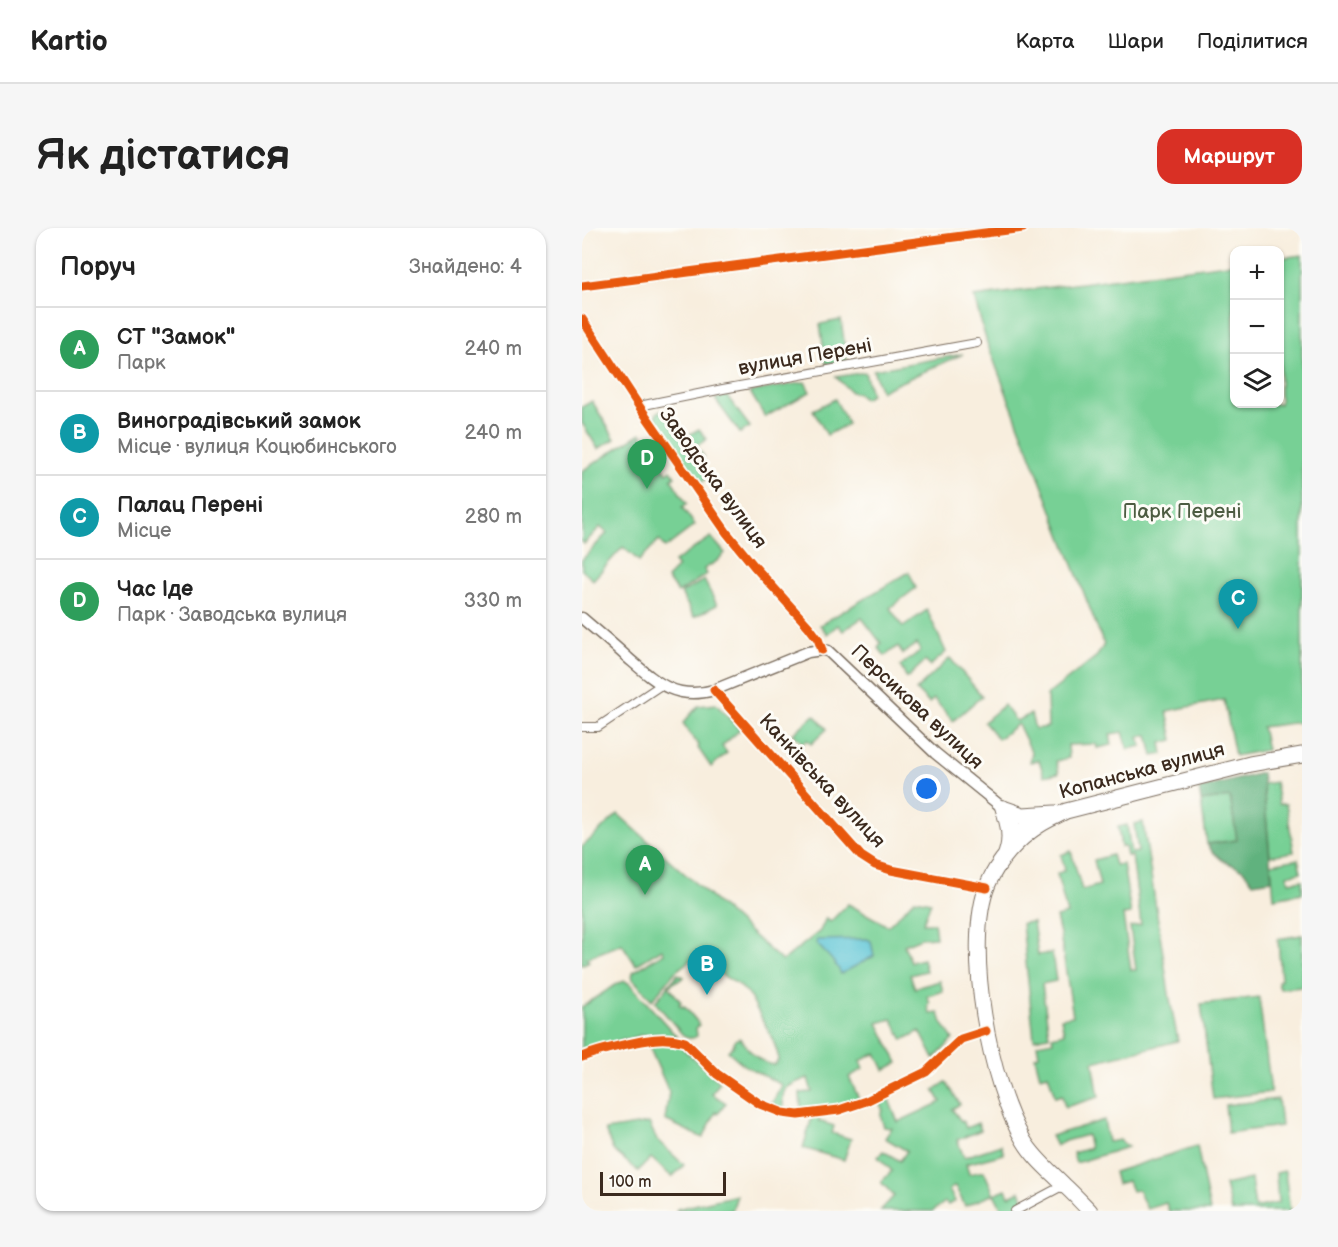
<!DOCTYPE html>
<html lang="uk">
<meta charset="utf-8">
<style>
:root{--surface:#fff;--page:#f6f6f6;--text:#222;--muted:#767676;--line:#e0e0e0;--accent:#d93025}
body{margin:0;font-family:"Balsamiq Sans",sans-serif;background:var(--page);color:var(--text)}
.controls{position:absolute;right:18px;top:18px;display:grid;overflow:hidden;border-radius:12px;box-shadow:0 2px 4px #0004}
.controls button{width:54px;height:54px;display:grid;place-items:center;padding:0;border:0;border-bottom:2px solid var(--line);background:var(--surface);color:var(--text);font:30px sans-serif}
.scale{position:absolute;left:18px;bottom:15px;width:126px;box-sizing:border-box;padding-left:6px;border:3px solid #3b2a1e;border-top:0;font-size:16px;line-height:21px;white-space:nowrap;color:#3b2a1e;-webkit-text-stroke:4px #fdfcf7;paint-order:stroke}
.you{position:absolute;left:345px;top:561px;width:21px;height:21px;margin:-15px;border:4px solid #fff;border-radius:50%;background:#1a73e8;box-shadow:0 0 0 9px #1a73e833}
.badge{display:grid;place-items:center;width:39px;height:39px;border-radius:50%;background:var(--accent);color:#fff;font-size:20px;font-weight:700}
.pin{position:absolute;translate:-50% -50px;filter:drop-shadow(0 2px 3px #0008)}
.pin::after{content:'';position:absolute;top:32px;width:21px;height:18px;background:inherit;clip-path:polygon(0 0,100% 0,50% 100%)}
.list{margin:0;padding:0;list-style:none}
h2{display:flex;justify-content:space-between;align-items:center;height:78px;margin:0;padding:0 24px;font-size:26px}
h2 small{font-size:20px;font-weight:400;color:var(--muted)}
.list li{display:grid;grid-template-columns:39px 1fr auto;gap:18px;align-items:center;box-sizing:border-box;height:84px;padding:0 24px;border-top:2px solid var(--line)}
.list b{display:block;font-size:22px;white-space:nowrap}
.list p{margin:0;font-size:20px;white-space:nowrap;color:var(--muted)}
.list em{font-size:20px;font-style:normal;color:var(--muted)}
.icon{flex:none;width:33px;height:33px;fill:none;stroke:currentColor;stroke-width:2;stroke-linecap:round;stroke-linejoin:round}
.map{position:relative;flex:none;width:720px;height:983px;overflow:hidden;border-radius:18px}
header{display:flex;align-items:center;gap:36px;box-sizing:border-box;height:84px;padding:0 30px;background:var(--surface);border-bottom:2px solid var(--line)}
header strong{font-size:28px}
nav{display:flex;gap:33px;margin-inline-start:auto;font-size:21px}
.intro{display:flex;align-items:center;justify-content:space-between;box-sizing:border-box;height:144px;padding:0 36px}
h1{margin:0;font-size:42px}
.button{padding:15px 27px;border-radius:18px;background:var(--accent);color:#fff;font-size:21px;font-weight:700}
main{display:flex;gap:36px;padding:0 36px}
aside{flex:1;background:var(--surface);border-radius:18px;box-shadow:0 2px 4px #0004}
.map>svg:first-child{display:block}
</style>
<header>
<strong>Kartio</strong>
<nav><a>Карта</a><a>Шари</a><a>Поділитися</a></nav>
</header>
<div class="intro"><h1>Як дістатися</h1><a class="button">Маршрут</a></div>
<main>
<aside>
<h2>Поруч<small>Знайдено: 4</small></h2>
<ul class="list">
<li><span class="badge" style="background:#2e9e5b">A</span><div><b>СТ &quot;Замок&quot;</b><p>Парк</p></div><em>240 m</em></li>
<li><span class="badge" style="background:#0f9aa8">B</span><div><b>Виноградівський замок</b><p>Місце · вулиця Коцюбинського</p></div><em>240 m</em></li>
<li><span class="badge" style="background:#0f9aa8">C</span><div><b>Палац Перені</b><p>Місце</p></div><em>280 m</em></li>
<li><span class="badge" style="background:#2e9e5b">D</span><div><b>Час Іде</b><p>Парк · Заводська вулиця</p></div><em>330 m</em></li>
</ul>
</aside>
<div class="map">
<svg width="720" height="983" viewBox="0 0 720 983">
<rect width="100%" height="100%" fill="#fdfcf7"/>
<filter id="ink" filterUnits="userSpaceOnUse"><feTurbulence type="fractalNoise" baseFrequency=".0167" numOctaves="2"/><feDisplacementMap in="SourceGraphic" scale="12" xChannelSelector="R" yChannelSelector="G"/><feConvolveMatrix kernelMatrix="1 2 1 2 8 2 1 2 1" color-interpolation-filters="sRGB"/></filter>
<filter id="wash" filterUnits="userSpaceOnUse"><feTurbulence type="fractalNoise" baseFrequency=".008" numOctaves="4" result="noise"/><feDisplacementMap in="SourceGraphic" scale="24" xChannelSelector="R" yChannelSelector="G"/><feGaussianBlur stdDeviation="1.35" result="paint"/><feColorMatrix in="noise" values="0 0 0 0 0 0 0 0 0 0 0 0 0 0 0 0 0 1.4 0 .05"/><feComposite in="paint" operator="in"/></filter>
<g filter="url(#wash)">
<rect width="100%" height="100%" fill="#f8eede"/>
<g fill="#77d095" stroke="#597d5a" stroke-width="1.5">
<path d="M 720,27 L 720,499 L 719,494 L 680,499 L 685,522 L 653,528 L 642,472 L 585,483 L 591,512 L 579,515 L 581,526 L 571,528 L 566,507 L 557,509 L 560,518 L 546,521 L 541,504 L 528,506 L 530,517 L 515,520 L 514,516 L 486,517 L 487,530 L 474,533 L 477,545 L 462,548 L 457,532 L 448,534 L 450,525 L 436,496 L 416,511 L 402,494 L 422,477 L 434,493 L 449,486 L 453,501 L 466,499 L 465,467 L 515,428 L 522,417 L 405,115 L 392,69 L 652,35 L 652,176 L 698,176 L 698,30 Z"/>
<path d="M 259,92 L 265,133 L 244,136 L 238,96 Z"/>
<path d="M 381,126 L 299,163 L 291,142 Z"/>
<path d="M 283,144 L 289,167 L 282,171 L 276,166 L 269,164 L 254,149 Z"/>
<path d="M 223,154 L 228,164 L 183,189 L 168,164 Z"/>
<path d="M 145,168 L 168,199 L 158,205 L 133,171 Z"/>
<path d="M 253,171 L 266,196 L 245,207 L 231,182 Z"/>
<path d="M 10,173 L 33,211 L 16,221 L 0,195 L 0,179 Z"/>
<path d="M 85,182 L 103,209 L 117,201 L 125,211 L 114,218 L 122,229 L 118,233 L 129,248 L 118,255 L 73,191 L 75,184 Z"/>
<path d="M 59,205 L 85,245 L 89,242 L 93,248 L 89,251 L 105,276 L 100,279 L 113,297 L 83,320 L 77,312 L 57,333 L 41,319 L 11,352 L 0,342 L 0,332 L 25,305 L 18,299 L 2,316 L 0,313 L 0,243 Z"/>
<path d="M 129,309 L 143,325 L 135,333 L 122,341 L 125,346 L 96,365 L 85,350 L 96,339 L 92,334 Z"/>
<path d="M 327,344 L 334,360 L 308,380 L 321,399 L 345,382 L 364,424 L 348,438 L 343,433 L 325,450 L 318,438 L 338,423 L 335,416 L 321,426 L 316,418 L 303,428 L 296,419 L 299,415 L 280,390 L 261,403 L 256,397 L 245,406 L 238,397 Z"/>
<path d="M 122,352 L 135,377 L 112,389 L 99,365 Z"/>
<path d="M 368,430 L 400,468 L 371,493 L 352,471 L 347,475 L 334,462 Z"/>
<path d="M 134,476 L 158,502 L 140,518 L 145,525 L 129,539 L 116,520 L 117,518 L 101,495 L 116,478 Z"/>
<path d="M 232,487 L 245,501 L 229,516 L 225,512 L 221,515 L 211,506 Z"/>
<path d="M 693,554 L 697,576 L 704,576 L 712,624 L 688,628 L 681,556 Z"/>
<path d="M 648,569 L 655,612 L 625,616 L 619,573 Z"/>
<path d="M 36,586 L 200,733 L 238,703 L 244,690 L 248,694 L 266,676 L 306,698 L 333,671 L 349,674 L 341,695 L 352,695 L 354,709 L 339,710 L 322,717 L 329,734 L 341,731 L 344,743 L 328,747 L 333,760 L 358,753 L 361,763 L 345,768 L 348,776 L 346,777 L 348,786 L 357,785 L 360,795 L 371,811 L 352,831 L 338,803 L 321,812 L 310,791 L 296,795 L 316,835 L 302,842 L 294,825 L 278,833 L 281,841 L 267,849 L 277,871 L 256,878 L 219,881 L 218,865 L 230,864 L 226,850 C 207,857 197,859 202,881 L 189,877 L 200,857 L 163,838 L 146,823 L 151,818 L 153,812 L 157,810 L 159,811 C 168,824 176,834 192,837 C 195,834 196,834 196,829 C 196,817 173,778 166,766 L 157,757 L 130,741 L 116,726 L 93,744 L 70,772 L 50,750 L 51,744 L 82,725 L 80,721 L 54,737 L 40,716 L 4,730 L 7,733 L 0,737 L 0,619 Z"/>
<path d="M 561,594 L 588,772 L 596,813 L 511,834 L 517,869 L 483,879 L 480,867 L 473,869 L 466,846 L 458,848 L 453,829 L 457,827 L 455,816 L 471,813 L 470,808 L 482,805 L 479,790 L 491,788 L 478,706 L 474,689 L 485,686 L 475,646 L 483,642 L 479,627 L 489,623 L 500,662 L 518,657 L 512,632 L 530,627 L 533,637 L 541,636 L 549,686 L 541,687 L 549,742 L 554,742 L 548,699 L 559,697 L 550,628 L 545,628 L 543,619 L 539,619 L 536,599 L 545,597 L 549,625 L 556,624 L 552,596 Z"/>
<path d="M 716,631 L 719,644 L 705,647 L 707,654 L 720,652 L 720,665 L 692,670 L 689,636 Z"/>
<path d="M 451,694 L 456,727 L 470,725 L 474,753 L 460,756 L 467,808 L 452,811 L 440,695 Z"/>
<path d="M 720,707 L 720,759 L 699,761 L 697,759 L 696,753 L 699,752 L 696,711 Z"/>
<path d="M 96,746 L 102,749 L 96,753 L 95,752 L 87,759 L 99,774 L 97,776 L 100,779 L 102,778 L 118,797 L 114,800 L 115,808 C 109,812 105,810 100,806 L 73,774 Z"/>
<path d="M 43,753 L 48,756 L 95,809 L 77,806 L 60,807 L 6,821 L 0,824 L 0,779 L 36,755 Z"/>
<path d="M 677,769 L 689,864 L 631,871 L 619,776 Z"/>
<path d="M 66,816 L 88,816 L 98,818 L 138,854 L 130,866 L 144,875 L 136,886 L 134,884 L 121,910 L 83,892 L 87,864 Z"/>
<path d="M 364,854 L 378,876 L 370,881 L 379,893 L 381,892 L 384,900 L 396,895 L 399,902 L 375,912 L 382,929 L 419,917 L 422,926 L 384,936 L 387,946 L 402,943 L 412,966 L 424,961 L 427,968 L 438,963 L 443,974 L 428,983 L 421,983 L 412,966 L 383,978 L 373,958 L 367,962 L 373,973 L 366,977 L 363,974 L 351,983 L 298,983 L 312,968 L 299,954 L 310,943 L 296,929 L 301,923 L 318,933 L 325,923 L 303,910 L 310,900 L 302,899 L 299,890 L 299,885 L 301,883 L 296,871 L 305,867 L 316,894 L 359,874 L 352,862 Z"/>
<path d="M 696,871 L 699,898 L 646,905 L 643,877 Z"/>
<path d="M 238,888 L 237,893 L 252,898 L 250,905 L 269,911 L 262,932 L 221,920 L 230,889 Z"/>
<path d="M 522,892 L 526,914 L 538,912 L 546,919 L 494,935 L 491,925 L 508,920 L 505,907 L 483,913 L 474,918 L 469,908 Z"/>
<path d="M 67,895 L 75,912 L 102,937 L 90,949 L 69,930 L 56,943 L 31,922 L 23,902 Z"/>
<path d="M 615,918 L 628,983 L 587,983 L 584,975 L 565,981 L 556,962 L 550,963 L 546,953 L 535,956 L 532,944 Z"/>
<path d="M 703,943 L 708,983 L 649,983 L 643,957 L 669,951 L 673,980 L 696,975 L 694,945 Z"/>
<path d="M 155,967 L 150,983 L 94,983 L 95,981 Z"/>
</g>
<path fill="#61b27e" stroke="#4e6e4e" stroke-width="1.5" d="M 680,545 L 690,652 L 671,655 L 661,642 L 640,632 L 630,623 L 625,616 L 655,612 L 648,569 L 619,573 L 617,561 Z"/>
<path fill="#5bc5d5" stroke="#4b787a" stroke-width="1.5" d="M 285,711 L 289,713 L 292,728 L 259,746 C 255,734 242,724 234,715 L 235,712 Z"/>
</g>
<g filter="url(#ink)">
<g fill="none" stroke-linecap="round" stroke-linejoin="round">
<g stroke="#7d6f61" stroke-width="10">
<g id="street">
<path d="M 0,58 L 441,0"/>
<path d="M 0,91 L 57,178 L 145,305 L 172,338 L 227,399 L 236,411 L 240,422"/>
<path d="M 57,178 L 141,161 L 395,115"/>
<path d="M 132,462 L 279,628 L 293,637 L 309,642 L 405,660"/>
<path d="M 0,499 L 16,499 L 79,457"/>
<path d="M 0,829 C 12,824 24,821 37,818 C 59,813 80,807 103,814 L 135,846 L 178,876 L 201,885 L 216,887 L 257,882 L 284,873 L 344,844 L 379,811 L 404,803"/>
<path d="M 433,983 L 482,957"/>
</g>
</g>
<g stroke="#7d6f61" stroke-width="13">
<path id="secondary" d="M 0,390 C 15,403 31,416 46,430 C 74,454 93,473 132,462 L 226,424 L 240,422 L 246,423 L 353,525 L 421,580 L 441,592 L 447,601 L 446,606 C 435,603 432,598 426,589"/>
</g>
<g stroke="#7d6f61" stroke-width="17">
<g id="highway">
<path d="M 421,580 L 441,587 L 473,585"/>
<path d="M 421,580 C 426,596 430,609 424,626"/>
<path d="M 508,983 C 499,974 491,965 482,957 C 468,943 452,930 442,913 C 408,858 381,717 406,656 C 415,634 436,611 456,598 C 465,592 475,588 484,583 L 668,536 L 720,527"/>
</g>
</g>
<use href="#street" stroke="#fff" stroke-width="8"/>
<use href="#secondary" stroke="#fff" stroke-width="10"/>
<use href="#highway" stroke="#fff" stroke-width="15"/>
<g stroke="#fdfcf7" stroke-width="13">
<g id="cycleway">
<path d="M 0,58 L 441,0"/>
<path d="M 0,91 L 57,178 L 145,305 L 172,338 L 227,399 L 236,411 L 240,422"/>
<path d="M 132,462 L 279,628 L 293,637 L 309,642 L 405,660"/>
<path d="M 0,829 C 12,824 24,821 37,818 C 59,813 80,807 103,814 L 135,846 L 178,876 L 201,885 L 216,887 L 257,882 L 284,873 L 344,844 L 379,811 L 404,803"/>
</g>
</g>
<use href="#cycleway" stroke="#e8590c" stroke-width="9"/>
</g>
</g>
<g text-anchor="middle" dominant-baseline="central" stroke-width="6" stroke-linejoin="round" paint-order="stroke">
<g font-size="20" fill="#3b2a1e" stroke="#fdfcf7">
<text transform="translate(223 129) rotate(-10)">вулиця Перені</text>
<text transform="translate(131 250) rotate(54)">Заводська вулиця</text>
<text transform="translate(335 479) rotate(43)">Персикова вулиця</text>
<text transform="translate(560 543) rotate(-15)">Копанська вулиця</text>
<text transform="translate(240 553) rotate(47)">Канківська вулиця</text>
</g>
<g font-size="20" fill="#4d5c42" stroke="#fdfcf7">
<text x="600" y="284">Парк Перені</text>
</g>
</g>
</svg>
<div class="controls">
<button>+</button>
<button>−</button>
<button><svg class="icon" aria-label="layers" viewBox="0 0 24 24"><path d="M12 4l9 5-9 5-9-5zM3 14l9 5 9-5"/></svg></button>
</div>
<div class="scale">100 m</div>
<div class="you"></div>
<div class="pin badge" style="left:63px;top:667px;background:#2e9e5b">A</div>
<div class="pin badge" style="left:125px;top:767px;background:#0f9aa8">B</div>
<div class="pin badge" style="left:656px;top:401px;background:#0f9aa8">C</div>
<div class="pin badge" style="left:65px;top:261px;background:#2e9e5b">D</div>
</div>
</main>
